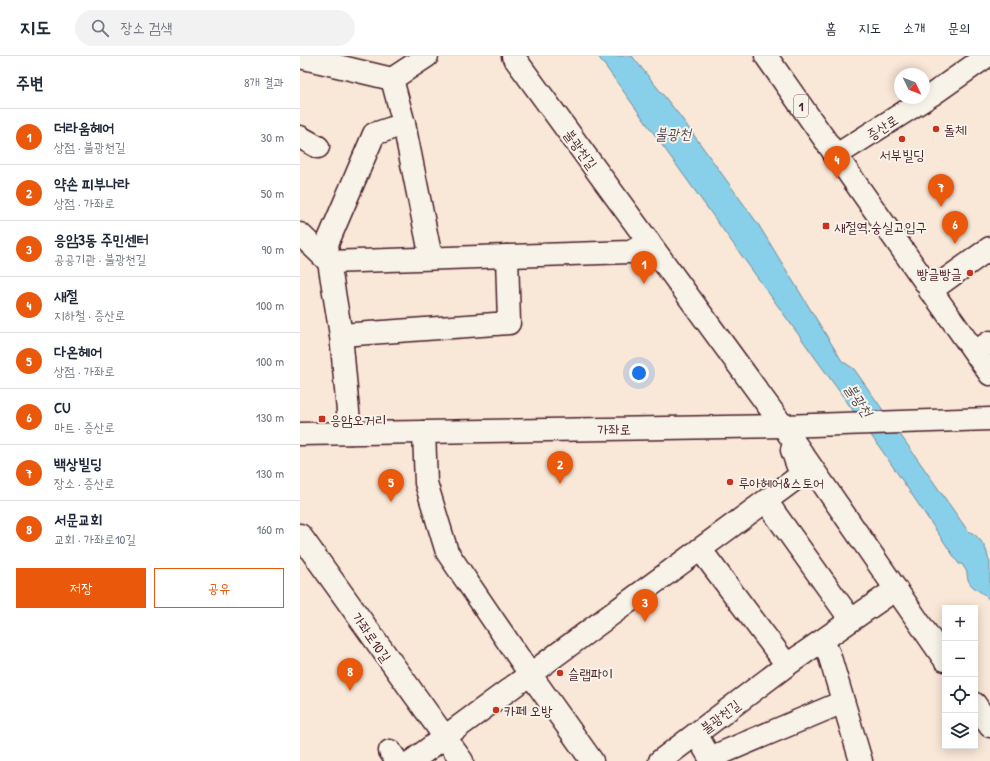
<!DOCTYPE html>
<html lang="ko">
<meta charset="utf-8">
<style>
:root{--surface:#fff;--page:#f2f2f3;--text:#1f2937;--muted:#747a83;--line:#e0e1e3;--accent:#ea580c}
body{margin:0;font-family:"Patrick Hand","Poor Story",sans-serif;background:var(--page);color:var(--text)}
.controls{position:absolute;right:12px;bottom:12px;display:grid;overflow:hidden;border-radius:0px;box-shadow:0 2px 10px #0003}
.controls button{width:36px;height:36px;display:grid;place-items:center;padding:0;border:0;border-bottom:1px solid var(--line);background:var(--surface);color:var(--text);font:20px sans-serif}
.compass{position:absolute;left:594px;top:12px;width:36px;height:36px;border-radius:50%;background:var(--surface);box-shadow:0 2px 10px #0003;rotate:133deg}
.you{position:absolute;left:339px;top:317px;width:14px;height:14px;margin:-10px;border:3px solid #fff;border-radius:50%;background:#1a73e8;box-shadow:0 0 0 6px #1a73e833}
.badge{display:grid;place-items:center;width:26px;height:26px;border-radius:50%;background:var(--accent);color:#fff;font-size:13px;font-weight:700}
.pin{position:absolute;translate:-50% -33px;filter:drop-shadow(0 1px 2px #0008)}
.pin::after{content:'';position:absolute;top:21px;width:14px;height:12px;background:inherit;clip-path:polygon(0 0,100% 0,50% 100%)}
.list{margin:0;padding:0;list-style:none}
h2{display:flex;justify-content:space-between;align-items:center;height:52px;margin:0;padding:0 16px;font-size:17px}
h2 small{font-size:13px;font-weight:400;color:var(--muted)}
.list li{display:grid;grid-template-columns:26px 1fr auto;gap:12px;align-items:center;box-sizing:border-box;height:56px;padding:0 16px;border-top:1px solid var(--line)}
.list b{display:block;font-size:15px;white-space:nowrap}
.list p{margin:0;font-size:13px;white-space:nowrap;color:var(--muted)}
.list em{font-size:13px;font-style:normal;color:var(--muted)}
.actions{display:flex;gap:8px;padding:12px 16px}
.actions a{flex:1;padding:9px 0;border:1px solid var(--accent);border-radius:0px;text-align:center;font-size:14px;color:var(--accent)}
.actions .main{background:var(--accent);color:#fff}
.icon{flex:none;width:22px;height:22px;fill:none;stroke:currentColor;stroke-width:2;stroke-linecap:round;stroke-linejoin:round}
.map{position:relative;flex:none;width:690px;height:705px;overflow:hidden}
header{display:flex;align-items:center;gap:24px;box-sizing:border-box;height:56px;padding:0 20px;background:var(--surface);border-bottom:1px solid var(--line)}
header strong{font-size:19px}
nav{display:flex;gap:22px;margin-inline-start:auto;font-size:14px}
.search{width:280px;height:36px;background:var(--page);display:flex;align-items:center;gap:10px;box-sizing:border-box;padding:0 14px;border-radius:22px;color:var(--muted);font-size:15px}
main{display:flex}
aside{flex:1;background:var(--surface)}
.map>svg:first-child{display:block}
</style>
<header>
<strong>지도</strong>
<div class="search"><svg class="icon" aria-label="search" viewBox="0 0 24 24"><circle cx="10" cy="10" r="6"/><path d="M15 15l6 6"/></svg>장소 검색</div>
<nav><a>홈</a><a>지도</a><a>소개</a><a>문의</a></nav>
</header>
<main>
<aside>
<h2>주변<small>8개 결과</small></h2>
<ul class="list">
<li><span class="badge">1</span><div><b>더라움헤어</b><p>상점 · 불광천길</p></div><em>30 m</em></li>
<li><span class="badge">2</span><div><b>약손 피부나라</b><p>상점 · 가좌로</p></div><em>50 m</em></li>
<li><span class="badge">3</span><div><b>응암3동 주민센터</b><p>공공기관 · 불광천길</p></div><em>90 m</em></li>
<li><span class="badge">4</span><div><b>새절</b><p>지하철 · 증산로</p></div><em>100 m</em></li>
<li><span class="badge">5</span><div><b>다온헤어</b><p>상점 · 가좌로</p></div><em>100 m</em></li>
<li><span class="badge">6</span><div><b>CU</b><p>마트 · 증산로</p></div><em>130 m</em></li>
<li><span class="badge">7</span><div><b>백상빌딩</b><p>장소 · 증산로</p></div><em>130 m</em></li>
<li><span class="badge">8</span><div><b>서문교회</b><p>교회 · 가좌로10길</p></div><em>160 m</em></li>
</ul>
<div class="actions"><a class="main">저장</a><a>공유</a></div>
</aside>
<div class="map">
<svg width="690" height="705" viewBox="0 0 690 705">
<rect width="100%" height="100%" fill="#f9e7d7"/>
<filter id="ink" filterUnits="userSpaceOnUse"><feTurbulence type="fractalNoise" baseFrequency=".025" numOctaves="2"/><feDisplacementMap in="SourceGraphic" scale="8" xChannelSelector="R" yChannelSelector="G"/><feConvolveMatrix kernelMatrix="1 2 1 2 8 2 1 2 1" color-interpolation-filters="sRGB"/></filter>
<g filter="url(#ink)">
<path fill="#88d0e9" stroke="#6f899d" d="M 298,0 L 332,0 L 380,60 L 458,168 L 542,305 L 554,313 L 668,475 C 675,477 683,486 686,494 C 688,498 687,502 690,506 L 690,545 C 681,532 667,534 667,516 L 662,508 L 659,508 L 583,396 Z"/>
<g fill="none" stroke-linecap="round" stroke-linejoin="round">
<g stroke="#4a1f2b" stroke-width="25">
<g id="minor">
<path d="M 213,0 L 483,370 L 645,604"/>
<path d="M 0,1 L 92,23"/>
<path d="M 92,23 L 104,68 L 131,202"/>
<path d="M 92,23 L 127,0"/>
<path d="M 0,81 L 18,91"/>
<path d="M 535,100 L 633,38 L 687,0"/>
<path d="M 0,178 L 29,206"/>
<path d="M 29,206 L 330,196 L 349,186"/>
<path d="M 630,235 L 690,192"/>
<path d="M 41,279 L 209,267 L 207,200"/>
<path d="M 675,296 L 690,286"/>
<path d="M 124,376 L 126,427 L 147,496 L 230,618 L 292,705"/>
<path d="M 50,377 L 41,279 L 29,206 L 27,188 L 74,78 L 104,68"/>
<path d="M 466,445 L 551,564"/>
<path d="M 0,479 L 162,705"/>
<path d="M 400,493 L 487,609"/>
<path d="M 523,585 L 529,598 L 561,705"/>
<path d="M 675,648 L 690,670"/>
<path d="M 396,678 L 410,702 L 543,646"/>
<path d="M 90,695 L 97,705"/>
<path d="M 112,705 L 501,419 L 492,394"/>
<path d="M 360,705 L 487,609 L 596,533"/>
</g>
</g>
<g stroke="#4a1f2b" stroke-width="25">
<g id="major">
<path d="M 466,0 L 690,318"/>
<path d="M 0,378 L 483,370 L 690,363"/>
</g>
</g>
<use href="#minor" stroke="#f7f3e8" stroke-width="22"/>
<use href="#major" stroke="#f7f3e8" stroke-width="22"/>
</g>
</g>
<g fill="#c8321e" stroke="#f7f3e8" stroke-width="1.5">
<circle cx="636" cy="73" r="4"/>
<circle cx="602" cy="83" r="4"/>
<rect x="522" y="166" width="8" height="8" rx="2"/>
<circle cx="670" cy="217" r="4"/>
<rect x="18" y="359" width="8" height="8" rx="2"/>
<circle cx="430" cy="426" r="4"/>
<circle cx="260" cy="617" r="4"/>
<circle cx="196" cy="654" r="4"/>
</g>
<g text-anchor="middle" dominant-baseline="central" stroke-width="4" stroke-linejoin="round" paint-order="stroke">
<rect fill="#f7f3e8" stroke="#7e5f64" stroke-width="1" x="494" y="39" width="14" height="22" rx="3"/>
<g font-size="13" font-weight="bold" fill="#4a1f2b">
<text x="501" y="50">1</text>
</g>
<g font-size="14" fill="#4a1f2b" stroke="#f7f3e8">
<text transform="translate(582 71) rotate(-33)">증산로</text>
<text transform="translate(281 93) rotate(54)">불광천길</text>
<text transform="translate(314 373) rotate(-1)">가좌로</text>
<text transform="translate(72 581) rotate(55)">가좌로10길</text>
<text transform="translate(420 660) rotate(-37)">불광천길</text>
</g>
<g font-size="14" fill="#4a1f2b" stroke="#f7f3e8" text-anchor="start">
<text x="644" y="73">돌체</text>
<text x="602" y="98" text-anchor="middle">서부빌딩</text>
<text x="534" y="170">새절역.숭실고입구</text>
<text x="662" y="217" text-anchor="end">빵글빵글</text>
<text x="30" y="363">응암오거리</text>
<text x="438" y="426">루아헤어&amp;스토어</text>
<text x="268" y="617">슬랩파이</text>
<text x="204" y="654">카페 오방</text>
</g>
<g font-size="15" font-style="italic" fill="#5a4b5a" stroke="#f7f3e8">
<text x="373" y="77">불광천</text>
<text transform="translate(559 344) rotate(56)">불광천</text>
</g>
</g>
</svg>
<div class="controls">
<button>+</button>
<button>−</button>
<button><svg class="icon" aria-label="locate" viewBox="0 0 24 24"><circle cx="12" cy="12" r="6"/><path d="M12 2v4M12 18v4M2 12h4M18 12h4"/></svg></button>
<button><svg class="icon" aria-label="layers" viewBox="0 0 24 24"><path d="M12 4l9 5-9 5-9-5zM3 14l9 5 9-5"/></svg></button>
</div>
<svg class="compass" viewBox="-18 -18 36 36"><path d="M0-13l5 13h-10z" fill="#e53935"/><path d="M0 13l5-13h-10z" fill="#747a83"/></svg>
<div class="you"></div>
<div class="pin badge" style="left:344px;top:228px">1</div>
<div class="pin badge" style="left:260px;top:428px">2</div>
<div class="pin badge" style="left:345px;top:566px">3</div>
<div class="pin badge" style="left:537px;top:123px">4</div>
<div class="pin badge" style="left:91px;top:446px">5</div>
<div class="pin badge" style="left:655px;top:188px">6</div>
<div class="pin badge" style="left:641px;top:151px">7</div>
<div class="pin badge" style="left:50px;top:635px">8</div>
</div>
</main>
